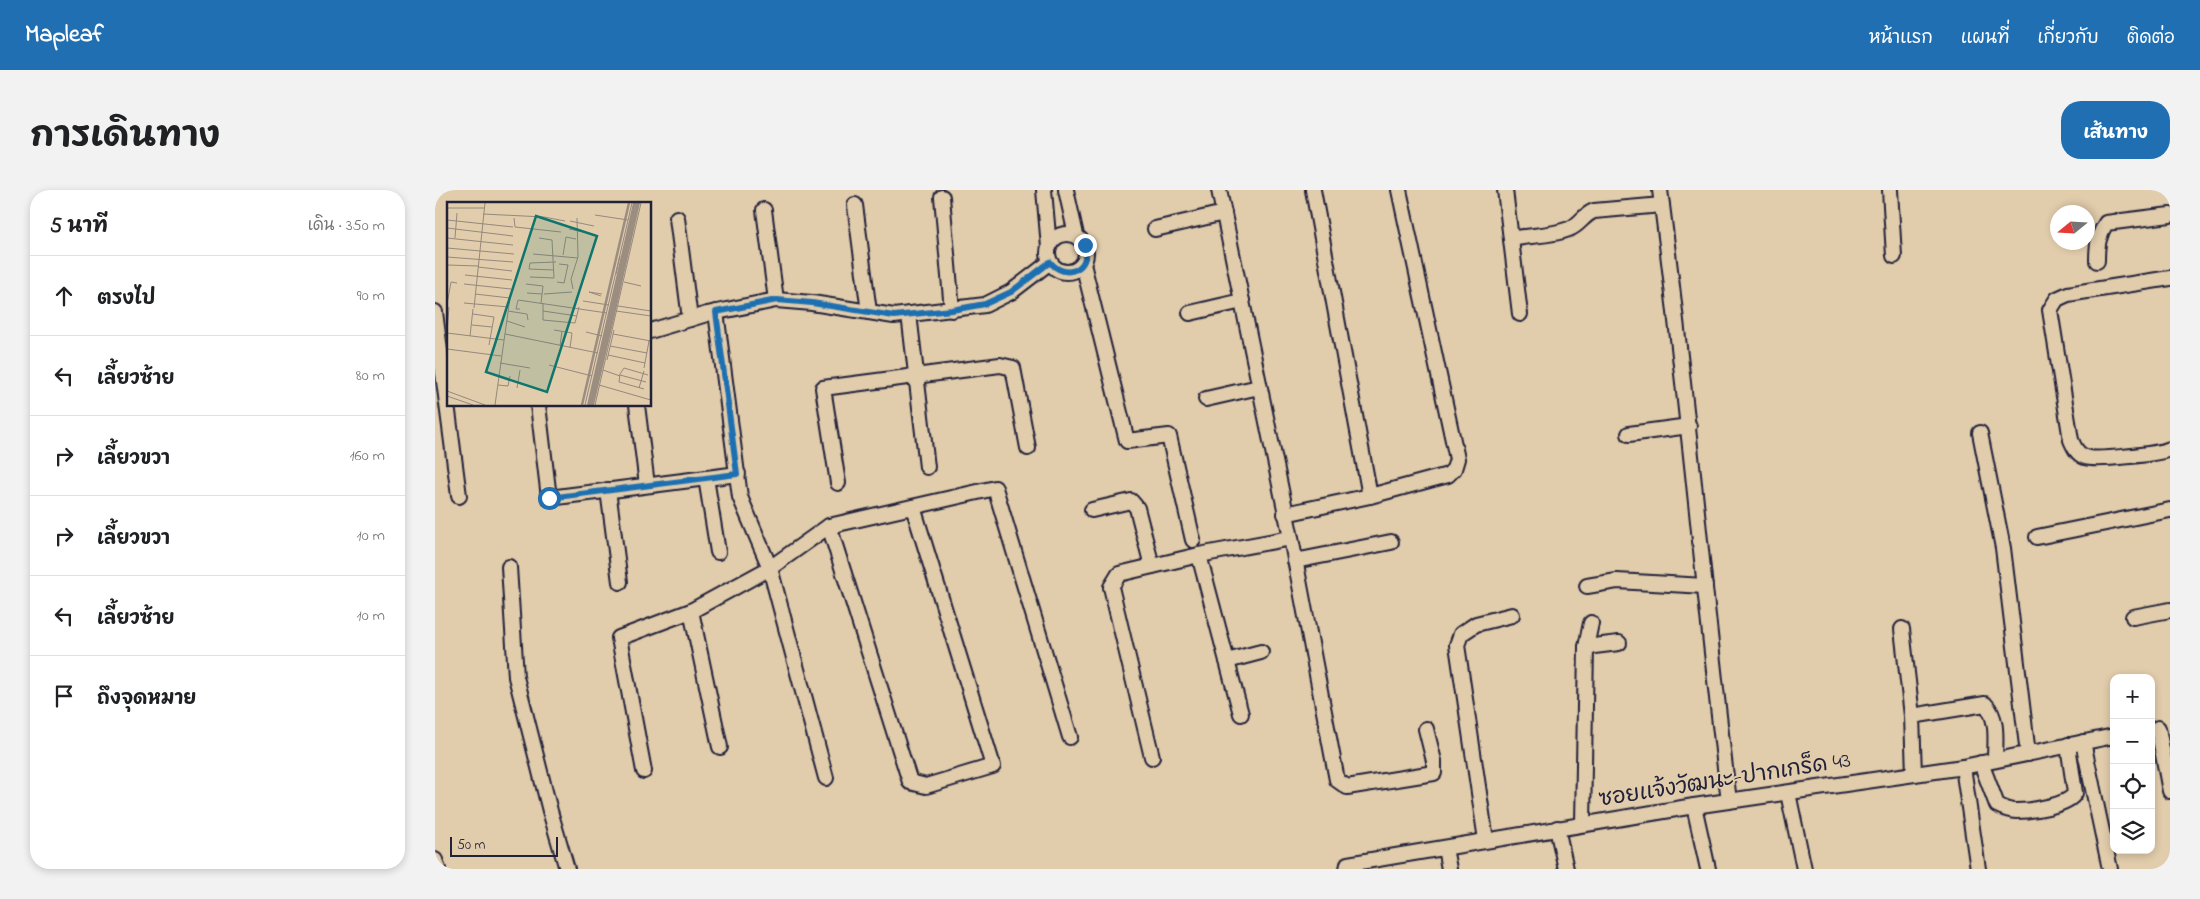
<!DOCTYPE html>
<html lang="th">
<meta charset="utf-8">
<style>
:root{--surface:#fff;--page:#f2f2f2;--text:#202124;--muted:#757577;--line:#e0e0e0;--accent:#1f6fb2}
body{margin:0;font-family:"Indie Flower","Playpen Sans Thai",sans-serif;background:var(--page);color:var(--text)}
.controls{position:absolute;right:15px;bottom:15px;display:grid;overflow:hidden;border-radius:10px;box-shadow:0 2px 8px #0003}
.controls button{width:45px;height:45px;display:grid;place-items:center;padding:0;border:0;border-bottom:1px solid var(--line);background:var(--surface);color:var(--text);font:25px sans-serif}
.compass{position:absolute;left:1615px;top:15px;width:45px;height:45px;border-radius:50%;background:var(--surface);box-shadow:0 2px 8px #0003;rotate:252deg}
.scale{position:absolute;left:15px;bottom:12px;width:108px;box-sizing:border-box;padding-left:5px;border:2px solid #22223b;border-top:0;font-size:14px;line-height:18px;white-space:nowrap;color:#22223b;-webkit-text-stroke:4px #e1ccab;paint-order:stroke}
.stop{position:absolute;width:15px;height:15px;margin:-11px;border:4px solid #1f6fb2;border-radius:50%;background:#fff}
.stop.end{background:#1f6fb2;border-color:#fff;box-shadow:0 1px 5px #0008}
.list{margin:0;padding:0;list-style:none}
h2{display:flex;justify-content:space-between;align-items:center;height:65px;margin:0;padding:0 20px;font-size:21px}
h2 small{font-size:16px;font-weight:400;color:var(--muted)}
.list li{display:grid;grid-template-columns:32px 1fr auto;gap:15px;align-items:center;box-sizing:border-box;height:80px;padding:0 20px;border-top:1px solid var(--line)}
.list b{display:block;font-size:19px;white-space:nowrap}
.list em{font-size:16px;font-style:normal;color:var(--muted)}
.icon{flex:none;width:28px;height:28px;fill:none;stroke:currentColor;stroke-width:2;stroke-linecap:round;stroke-linejoin:round}
.map{position:relative;flex:none;width:1735px;height:679px;overflow:hidden;border-radius:20px}
header{display:flex;align-items:center;gap:30px;box-sizing:border-box;height:70px;padding:0 25px;background:var(--accent);color:#fff}
header strong{font-size:24px}
nav{display:flex;gap:28px;margin-inline-start:auto;font-size:18px}
.intro{display:flex;align-items:center;justify-content:space-between;box-sizing:border-box;height:120px;padding:0 30px}
h1{margin:0;font-size:35px}
.button{padding:12px 22px;border-radius:20px;background:var(--accent);color:#fff;font-size:18px;font-weight:700}
main{display:flex;gap:30px;padding:0 30px}
aside{flex:1;background:var(--surface);border-radius:20px;box-shadow:0 2px 8px #0003}
.map>svg:first-child{display:block}
</style>
<header>
<strong>Mapleaf</strong>
<nav><a>หน้าแรก</a><a>แผนที่</a><a>เกี่ยวกับ</a><a>ติดต่อ</a></nav>
</header>
<div class="intro"><h1>การเดินทาง</h1><a class="button">เส้นทาง</a></div>
<main>
<aside>
<h2>5 นาที<small>เดิน · 350 m</small></h2>
<ul class="list">
<li><svg class="icon" aria-label="ahead" viewBox="0 0 24 24"><path d="M12 20V5M6 11l6-6 6 6"/></svg><div><b>ตรงไป</b></div><em>90 m</em></li>
<li><svg class="icon" aria-label="left" viewBox="0 0 24 24"><path d="M17 20v-9H6M10 6l-5 5 5 5"/></svg><div><b>เลี้ยวซ้าย</b></div><em>80 m</em></li>
<li><svg class="icon" aria-label="right" viewBox="0 0 24 24"><path d="M7 20v-9h11M14 6l5 5-5 5"/></svg><div><b>เลี้ยวขวา</b></div><em>160 m</em></li>
<li><svg class="icon" aria-label="right" viewBox="0 0 24 24"><path d="M7 20v-9h11M14 6l5 5-5 5"/></svg><div><b>เลี้ยวขวา</b></div><em>10 m</em></li>
<li><svg class="icon" aria-label="left" viewBox="0 0 24 24"><path d="M17 20v-9H6M10 6l-5 5 5 5"/></svg><div><b>เลี้ยวซ้าย</b></div><em>10 m</em></li>
<li><svg class="icon" aria-label="arrive" viewBox="0 0 24 24"><path d="M6 21V4h12l-3 4 3 4H6"/></svg><div><b>ถึงจุดหมาย</b></div></li>
</ul>
</aside>
<div class="map">
<svg width="1735" height="679" viewBox="0 0 1735 679">
<rect width="100%" height="100%" fill="#e1ccab"/>
<filter id="ink" filterUnits="userSpaceOnUse"><feTurbulence type="fractalNoise" baseFrequency=".02" numOctaves="2"/><feDisplacementMap in="SourceGraphic" scale="10" xChannelSelector="R" yChannelSelector="G"/><feConvolveMatrix kernelMatrix="1 2 1 2 8 2 1 2 1" color-interpolation-filters="sRGB"/></filter>
<g filter="url(#ink)">
<g fill="none" stroke-linecap="round" stroke-linejoin="round">
<g stroke="#22223b" stroke-width="18">
<g id="minor">
<path d="M 609,0 L 614,57"/>
<path d="M 631,0 L 641,45"/>
<path d="M 784,0 L 856,348 L 902,590 L 912,597 L 999,583 L 999,571 L 991,539"/>
<path d="M 878,0 L 935,306"/>
<path d="M 1070,0 L 1085,124"/>
<path d="M 1225,0 C 1252,203 1269,408 1294,611"/>
<path d="M 1455,0 L 1459,66"/>
<path d="M 507,7 L 517,120"/>
<path d="M 420,15 L 434,122"/>
<path d="M 329,20 L 341,110"/>
<path d="M 242,28 L 255,129"/>
<path d="M 720,39 L 789,23"/>
<circle cx="632" cy="63" r="19"/>
<path d="M 1076,49 C 1095,45 1117,46 1134,39 C 1145,35 1148,25 1159,21 L 1227,15"/>
<path d="M 1662,71 C 1662,56 1663,46 1671,33 L 1735,25"/>
<path d="M 648,74 L 692,251 L 734,246 L 758,350"/>
<path d="M 1735,88 L 1633,104 L 1622,109 L 1615,120 L 1636,250 C 1639,257 1642,264 1650,267 C 1661,271 1724,264 1735,259"/>
<path d="M 0,122 L 24,306"/>
<path d="M 281,122 L 305,307 L 335,378 L 391,588"/>
<path d="M 755,123 L 807,111"/>
<path d="M 474,124 L 492,277"/>
<path d="M 215,141 L 272,124 L 341,110 L 377,113 L 459,126 L 550,115 L 576,102 L 615,72"/>
<path d="M 771,209 L 824,197"/>
<path d="M 103,215 L 114,308 L 303,284"/>
<path d="M 202,215 L 212,295"/>
<path d="M 1545,243 L 1568,358 L 1593,564"/>
<path d="M 1194,244 L 1254,236"/>
<path d="M 271,288 L 283,362"/>
<path d="M 403,293 L 388,198 L 565,175 L 578,178 L 593,258"/>
<path d="M 173,300 L 185,392"/>
<path d="M 657,320 L 696,311 L 702,318 L 717,376"/>
<path d="M 850,324 L 935,306 L 1013,285 L 1019,279 L 1022,269 L 964,0"/>
<path d="M 394,336 L 475,592 L 491,596 L 558,576 L 478,317"/>
<path d="M 1602,347 L 1735,320"/>
<path d="M 764,365 L 806,524"/>
<path d="M 860,371 L 956,352"/>
<path d="M 74,377 L 81,487 L 115,621 L 132,679"/>
<path d="M 1152,396 L 1182,391 L 1270,396"/>
<path d="M 256,421 L 285,557"/>
<path d="M 1698,427 L 1735,420"/>
<path d="M 1467,439 L 1477,526"/>
<path d="M 1151,457 L 1184,453"/>
<path d="M 792,471 L 826,462"/>
<path d="M 1723,538 L 1735,601"/>
<path d="M 1648,552 L 1675,679"/>
<path d="M 717,567 L 676,397 L 684,384 L 764,365 L 856,348"/>
<path d="M 1546,573 L 1562,615 C 1568,618 1574,621 1581,621 C 1595,621 1633,616 1640,603 L 1633,555"/>
<path d="M 1528,577 L 1543,679"/>
<path d="M 209,581 L 184,448 L 256,421 L 335,378 L 394,336 L 560,298 L 635,547"/>
<path d="M 1479,584 L 1477,526 L 1550,514 C 1564,528 1560,552 1560,570"/>
<path d="M 1353,603 L 1369,679"/>
<path d="M 1259,616 L 1273,679"/>
<path d="M 1148,634 L 1151,457 L 1156,433"/>
<path d="M 1122,638 L 1131,679"/>
<path d="M 1051,650 L 1022,455 L 1026,444 L 1041,434 L 1077,425"/>
<path d="M 1010,658 L 1014,679"/>
<path d="M 0,670 L 3,679"/>
<path d="M 912,679 L 913,674 L 1259,616 L 1528,577 L 1679,546"/>
</g>
</g>
<use href="#minor" stroke="#e1ccab" stroke-width="14"/>
</g>
</g>
<g fill="none" stroke-linecap="round" stroke-linejoin="round" filter="url(#ink)">
<path stroke="#1f6fb2" stroke-width="6" d="M 114,308 L 302,284 L 281,122 L 342,110 L 377,113 L 459,126 L 517,120 L 550,114 L 576,102 L 615,72 C 631,91 656,79 650,55"/>
</g>
<g text-anchor="middle" dominant-baseline="central" stroke-width="4" stroke-linejoin="round" paint-order="stroke">
<g font-size="22" fill="#22223b" stroke="#e1ccab">
<text transform="translate(1290 591) rotate(-9)">ซอยแจ้งวัฒนะ-ปากเกร็ด 43</text>
</g>
</g>
<g transform="translate(12 12)">
<rect width="204" height="204" fill="#e1ccab"/>
<path d="M 186,1 L 193,1 L 170,104 L 147,203 L 140,203 Z" fill="#9b8e81"/>
<path fill="none" stroke="#9b8e81" stroke-width="2.5" d="M 135,203 L 182,1"/>
<path fill="none" stroke="#95887e" stroke-width="1" d="M 0,6 L 37,6M 36,12 L 97,15 L 118,19M 148,13 L 181,18M 67,16 L 68,25 L 114,30M 0,18 L 66,25M 123,19 L 147,24M 0,26 L 66,34M 122,27 L 146,32M 0,36 L 66,43M 8,36 L 10,11M 0,46 L 67,52M 86,52 L 131,56M 116,53 L 119,35 L 129,37M 0,55 L 66,60M 0,63 L 31,64M 31,65 L 65,69M 107,68 L 82,67 L 83,61 L 109,60M 169,72 L 173,54M 18,73 L 65,78M 83,75 L 107,76 L 105,38 L 92,36M 110,80 L 117,81 L 121,63 L 112,62M 177,80 L 194,84M 17,82 L 64,87M 79,82 L 96,84 L 94,101M 126,87 L 124,77 L 131,55 L 130,16M 80,91 L 95,92M 28,92 L 63,96 L 48,203M 97,92 L 125,90M 154,94 L 142,90 L 155,92M 136,99 L 162,103M 17,101 L 62,105M 96,101 L 96,118 L 128,121 L 132,105M 0,102 L 4,80 L 10,81M 171,104 L 204,109M 27,106 L 38,1M 73,107 L 69,107 L 71,98 L 160,111M 61,109 L 80,112 L 81,118M 96,109 L 130,114M 169,109 L 204,114M 26,112 L 47,115 L 42,143M 60,119 L 78,125M 25,123 L 45,125M 107,128 L 125,131 L 123,146M 0,130 L 2,105M 139,130 L 155,134M 0,131 L 57,138M 58,132 L 151,151M 166,132 L 204,139M 23,134 L 26,107M 113,144 L 115,129M 163,144 L 200,151M 0,147 L 54,154M 161,153 L 198,161M 160,158 L 167,128M 53,161 L 83,166M 102,163 L 145,174M 197,166 L 202,139M 156,168 L 173,174M 173,173 L 199,180M 51,183 L 61,184 L 63,174M 152,183 L 204,198M 70,186 L 73,168M 192,186 L 197,169M 197,187 L 172,180 L 173,172 L 177,166 L 201,173M 0,189 L 38,203M 0,194 L 26,203M 138,203 L 185,1M 148,203 L 194,1"/>
<path fill="#0f766e" fill-opacity="0.15" stroke="#0f766e" stroke-width="2.5" d="M 89,14 L 150,34 L 100,190 L 39,170 Z"/>
<rect width="204" height="204" fill="none" stroke="#22223b" stroke-width="2.5"/>
</g>
</svg>
<div class="controls">
<button>+</button>
<button>−</button>
<button><svg class="icon" aria-label="locate" viewBox="0 0 24 24"><circle cx="12" cy="12" r="6"/><path d="M12 2v4M12 18v4M2 12h4M18 12h4"/></svg></button>
<button><svg class="icon" aria-label="layers" viewBox="0 0 24 24"><path d="M12 4l9 5-9 5-9-5zM3 14l9 5 9-5"/></svg></button>
</div>
<svg class="compass" viewBox="-18 -18 36 36"><path d="M0-13l5 13h-10z" fill="#e53935"/><path d="M0 13l5-13h-10z" fill="#757577"/></svg>
<div class="scale">50 m</div>
<div class="stop" style="left:114px;top:308px"></div>
<div class="stop end" style="left:650px;top:55px"></div>
</div>
</main>
